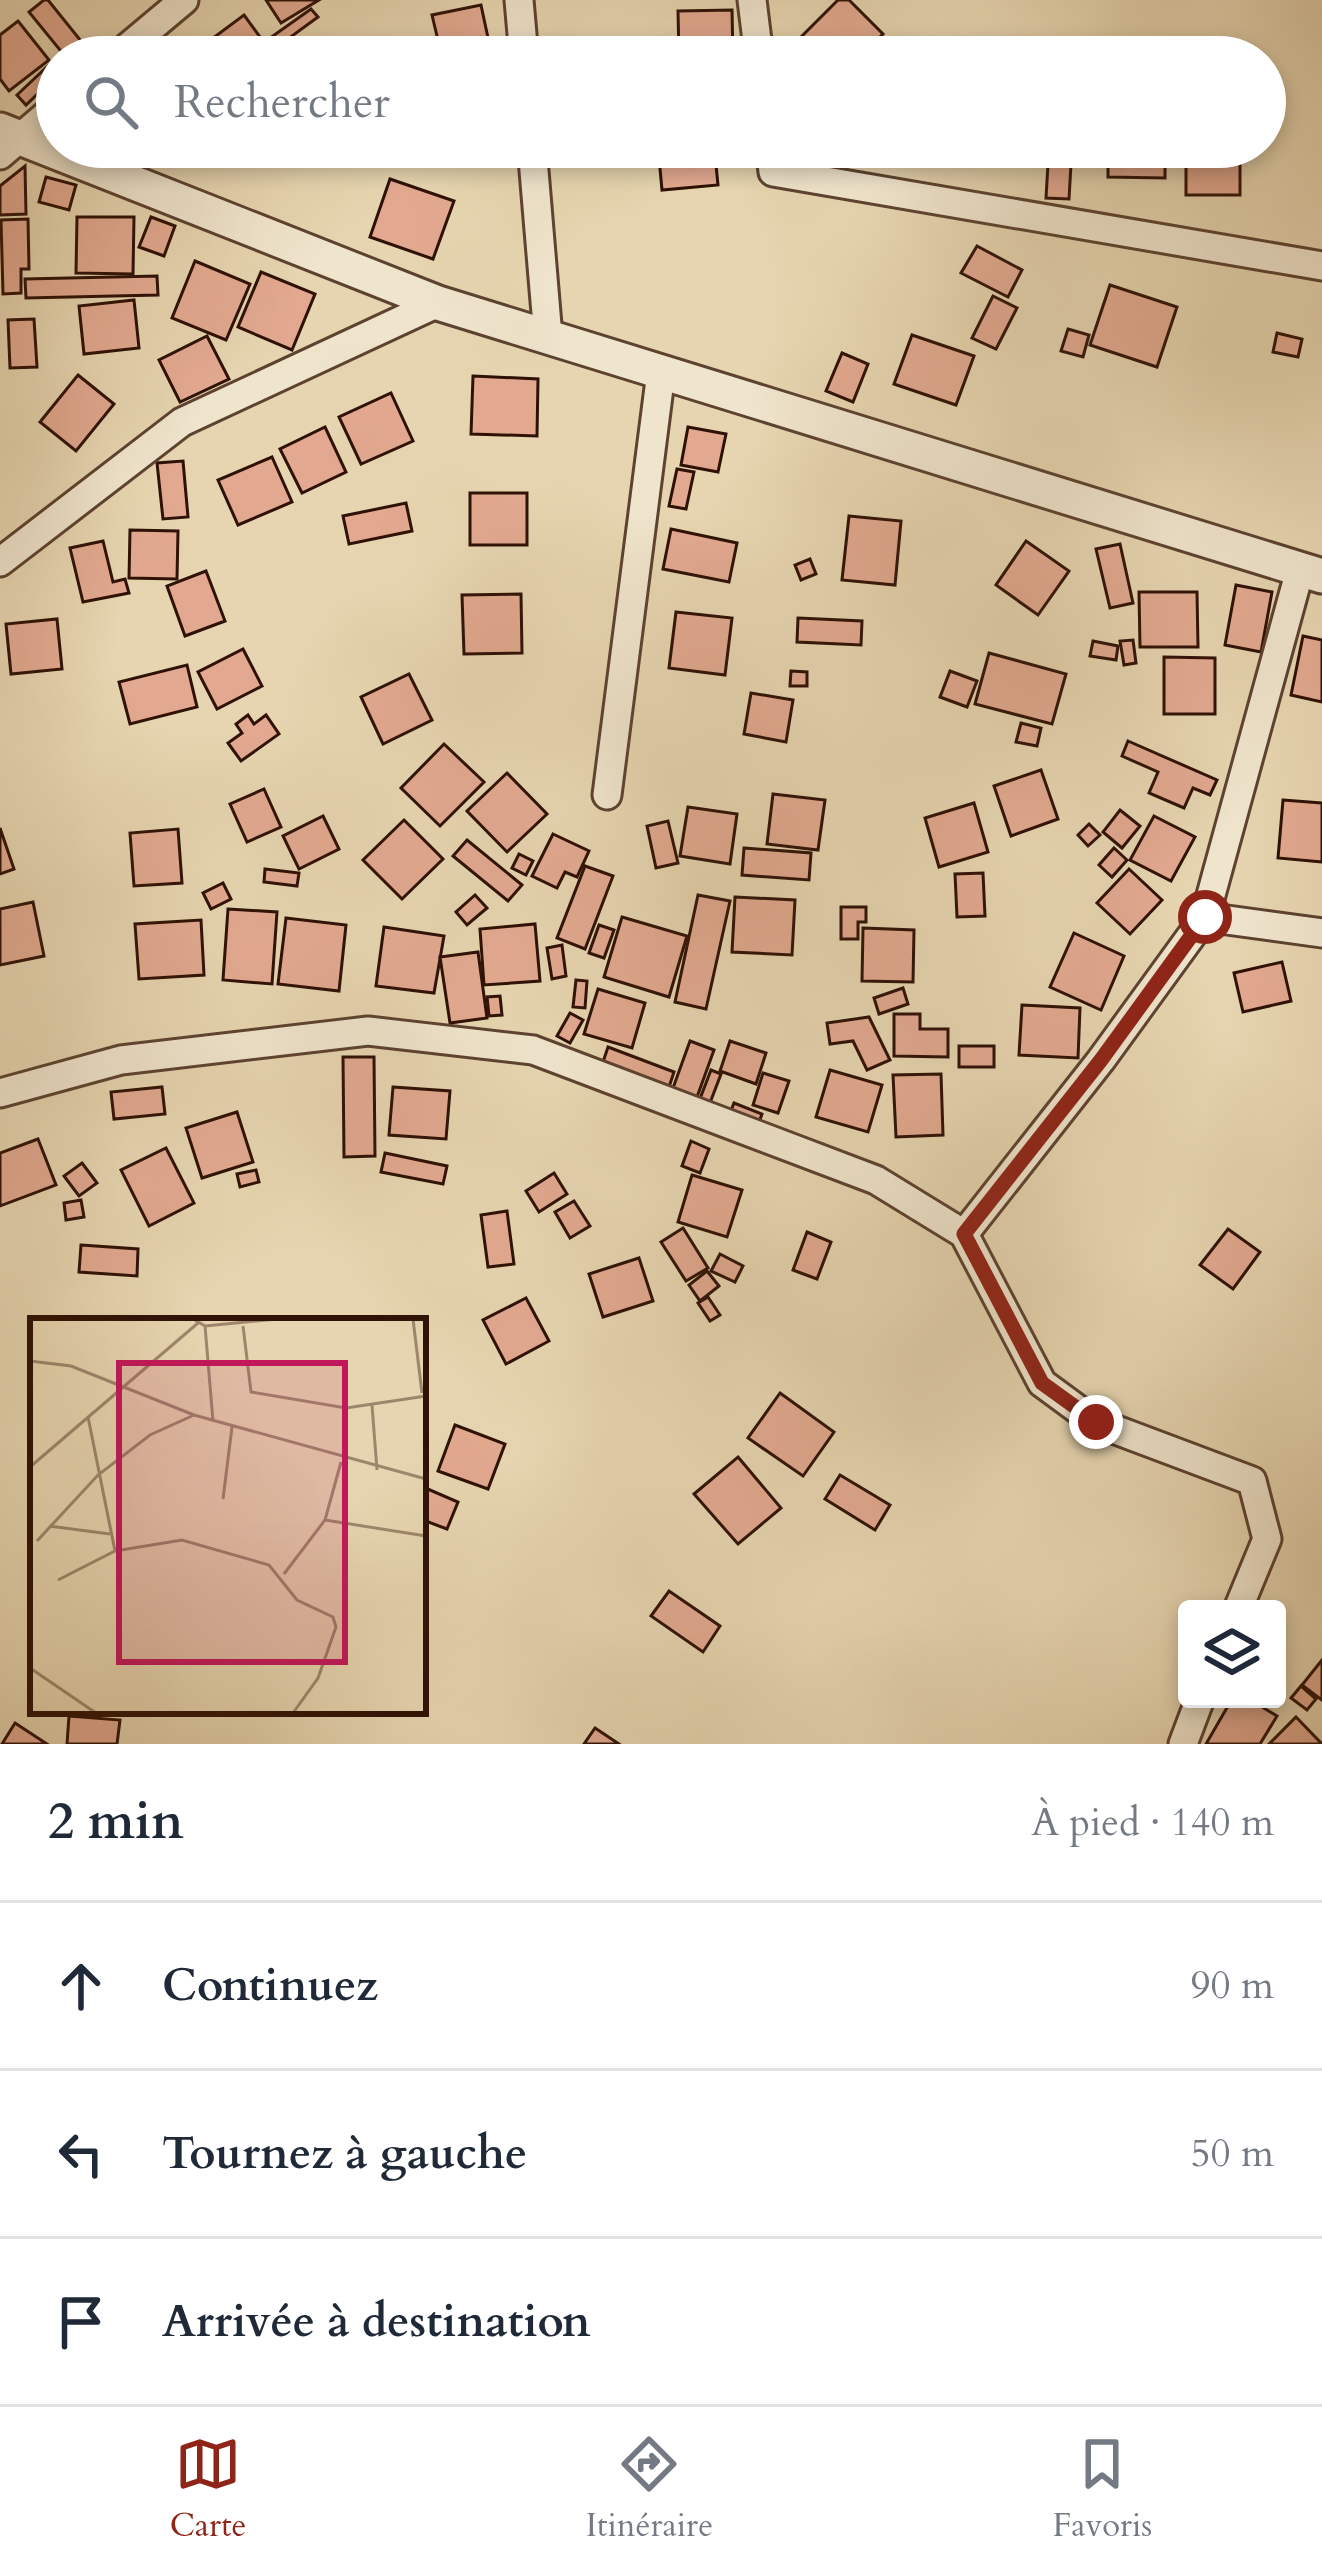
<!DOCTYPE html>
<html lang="fr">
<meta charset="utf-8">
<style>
:root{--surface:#fff;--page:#f2f2f3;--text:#1f2937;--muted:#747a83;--line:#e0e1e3;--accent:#8f2418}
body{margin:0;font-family:Cardo,serif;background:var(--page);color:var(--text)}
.controls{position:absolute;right:36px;bottom:36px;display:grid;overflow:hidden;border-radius:12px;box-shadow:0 6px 18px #0003}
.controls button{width:108px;height:108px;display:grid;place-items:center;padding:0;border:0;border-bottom:3px solid var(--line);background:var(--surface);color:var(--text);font:60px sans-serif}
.stop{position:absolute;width:36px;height:36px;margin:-27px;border:9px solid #8f2418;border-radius:50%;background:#fff}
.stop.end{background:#8f2418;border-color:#fff;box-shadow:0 3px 12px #0008}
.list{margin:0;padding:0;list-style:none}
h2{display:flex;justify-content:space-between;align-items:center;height:156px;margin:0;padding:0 48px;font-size:51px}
h2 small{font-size:39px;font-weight:400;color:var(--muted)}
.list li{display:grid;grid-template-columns:78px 1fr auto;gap:36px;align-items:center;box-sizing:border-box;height:168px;padding:0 48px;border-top:3px solid var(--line)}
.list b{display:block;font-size:45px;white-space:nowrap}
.list em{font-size:39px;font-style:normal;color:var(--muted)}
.icon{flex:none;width:66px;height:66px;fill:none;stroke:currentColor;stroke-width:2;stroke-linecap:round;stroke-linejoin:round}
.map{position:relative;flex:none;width:1322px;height:1744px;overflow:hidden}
.search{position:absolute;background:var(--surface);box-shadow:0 6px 18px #0003;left:36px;right:36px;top:36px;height:132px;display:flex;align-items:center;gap:30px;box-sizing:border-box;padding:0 42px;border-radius:66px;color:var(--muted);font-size:45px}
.sheet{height:660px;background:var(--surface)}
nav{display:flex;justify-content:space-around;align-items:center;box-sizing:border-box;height:168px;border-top:3px solid var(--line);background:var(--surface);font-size:33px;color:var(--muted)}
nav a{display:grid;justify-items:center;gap:6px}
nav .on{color:var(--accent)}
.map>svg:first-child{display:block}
</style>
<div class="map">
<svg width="1322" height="1744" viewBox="0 0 1322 1744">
<rect width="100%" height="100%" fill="#e6d5b0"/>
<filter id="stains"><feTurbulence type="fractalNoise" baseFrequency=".00167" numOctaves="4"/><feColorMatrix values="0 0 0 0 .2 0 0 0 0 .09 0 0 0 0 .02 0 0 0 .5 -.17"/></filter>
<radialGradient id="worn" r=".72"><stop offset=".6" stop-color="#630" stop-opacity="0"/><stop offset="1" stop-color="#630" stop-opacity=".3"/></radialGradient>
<g fill="#e2a990" stroke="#2f1106" stroke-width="3">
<path d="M 44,0 L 48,0 L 81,41 L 64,55 L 29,12 Z"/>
<path d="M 266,0 L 319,0 L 281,23 Z"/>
<path d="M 838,0 L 849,0 L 883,34 L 859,57 L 817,57 L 799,39 Z"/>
<path d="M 481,5 L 491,52 L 442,57 L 432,15 Z"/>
<path d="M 311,9 L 318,17 L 277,47 L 270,38 Z"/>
<path d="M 732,10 L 733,57 L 679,57 L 678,11 Z"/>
<path d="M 244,15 L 271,52 L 264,57 L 197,57 L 193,53 Z"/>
<path d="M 18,21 L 49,60 L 9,91 L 0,79 L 0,35 Z"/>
<path d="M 53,61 L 57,75 L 26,105 L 17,95 Z"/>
<path d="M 658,147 L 677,147 L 678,159 L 715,155 L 718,185 L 662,190 Z"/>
<path d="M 1049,147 L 1072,147 L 1069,199 L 1046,198 Z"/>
<path d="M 1108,147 L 1165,147 L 1165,178 L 1108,177 Z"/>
<rect x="1186" y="147" width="54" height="48"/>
<path d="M 25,166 L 26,214 L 0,215 L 0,186 Z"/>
<path d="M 46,177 L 76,185 L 69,210 L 39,202 Z"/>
<path d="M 390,179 L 454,201 L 433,259 L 370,237 Z"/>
<path d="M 77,217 L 134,217 L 133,274 L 76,273 Z"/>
<path d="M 151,217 L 175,226 L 164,256 L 139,247 Z"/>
<path d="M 28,219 L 29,269 L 21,269 L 21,293 L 3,294 L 1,220 Z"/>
<path d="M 977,246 L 1022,270 L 1008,297 L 961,273 Z"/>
<path d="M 195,261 L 250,284 L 226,340 L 172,318 Z"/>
<path d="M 261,272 L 315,294 L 292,350 L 238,327 Z"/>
<path d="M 157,276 L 158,295 L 26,298 L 25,279 Z"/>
<path d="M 1110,285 L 1177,307 L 1157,367 L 1090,345 Z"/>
<path d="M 993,296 L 1017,308 L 996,349 L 972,338 Z"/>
<path d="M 134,300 L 139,348 L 84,354 L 79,306 Z"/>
<path d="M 34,319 L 37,367 L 10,368 L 8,320 Z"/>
<path d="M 1068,329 L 1089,335 L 1083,357 L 1061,351 Z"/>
<path d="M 1277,333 L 1302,339 L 1298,357 L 1273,352 Z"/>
<path d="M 912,335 L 974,356 L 956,405 L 894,384 Z"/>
<path d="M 207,336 L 229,379 L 180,402 L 159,360 Z"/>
<path d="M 842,353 L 868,364 L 853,402 L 826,391 Z"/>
<path d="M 78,375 L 114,404 L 76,451 L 40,422 Z"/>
<path d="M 473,376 L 538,379 L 537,436 L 471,434 Z"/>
<path d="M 391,393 L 413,441 L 361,464 L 339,417 Z"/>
<path d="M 325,427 L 346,472 L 302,493 L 280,449 Z"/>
<path d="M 688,427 L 726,434 L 718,472 L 681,465 Z"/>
<path d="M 272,457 L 292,502 L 238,525 L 218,480 Z"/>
<path d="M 183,461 L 188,517 L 163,519 L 157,463 Z"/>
<path d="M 677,469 L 694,472 L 686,509 L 669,506 Z"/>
<rect x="470" y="493" width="57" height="52"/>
<path d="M 406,503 L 412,531 L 349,544 L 343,516 Z"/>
<path d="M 849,516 L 901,521 L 895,585 L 842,580 Z"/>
<path d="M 671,529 L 737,543 L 729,582 L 663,569 Z"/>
<path d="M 130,530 L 178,531 L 177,579 L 129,578 Z"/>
<path d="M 103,541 L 113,582 L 125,579 L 129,593 L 83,602 L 70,548 Z"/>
<path d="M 1026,541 L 1069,571 L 1038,615 L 996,585 Z"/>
<path d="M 1120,544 L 1133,603 L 1110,608 L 1096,549 Z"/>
<path d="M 810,559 L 816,574 L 801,580 L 795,565 Z"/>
<path d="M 206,571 L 225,621 L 185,636 L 167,586 Z"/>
<path d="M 1236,585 L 1272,592 L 1261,652 L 1225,645 Z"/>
<path d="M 1139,592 L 1197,592 L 1198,647 L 1140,647 Z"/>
<path d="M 521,594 L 522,653 L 464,654 L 462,595 Z"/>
<path d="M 676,612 L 732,618 L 725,675 L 669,668 Z"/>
<path d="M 798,618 L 862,621 L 861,645 L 797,642 Z"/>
<path d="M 57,619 L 62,669 L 11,674 L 6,624 Z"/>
<path d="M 1303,636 L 1322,640 L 1322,702 L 1291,695 Z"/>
<path d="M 1133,640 L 1136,663 L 1124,665 L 1120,641 Z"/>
<path d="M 1093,641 L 1118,646 L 1116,660 L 1090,656 Z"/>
<path d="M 243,649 L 262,686 L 217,709 L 198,672 Z"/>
<path d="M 989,653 L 1066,674 L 1052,724 L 975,704 Z"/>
<path d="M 1164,657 L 1215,658 L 1215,714 L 1164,714 Z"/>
<path d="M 187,665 L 197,707 L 130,724 L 119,682 Z"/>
<path d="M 791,671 L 807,672 L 807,686 L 790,686 Z"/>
<path d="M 950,671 L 977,681 L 967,707 L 940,697 Z"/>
<path d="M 409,674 L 432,720 L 383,744 L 361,697 Z"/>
<path d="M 751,693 L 793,700 L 786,742 L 744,734 Z"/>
<path d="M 248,715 L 254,724 L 266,715 L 279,734 L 241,761 L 228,743 L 242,733 L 236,724 Z"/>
<path d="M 1021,723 L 1041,728 L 1037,746 L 1016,742 Z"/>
<path d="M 1128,741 L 1217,780 L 1210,795 L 1193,788 L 1184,808 L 1149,793 L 1158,772 L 1122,756 Z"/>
<path d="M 444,744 L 484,782 L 440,826 L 401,788 Z"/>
<path d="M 1041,770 L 1058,819 L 1011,836 L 994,786 Z"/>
<path d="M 507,773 L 547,814 L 507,852 L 467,811 Z"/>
<path d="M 264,789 L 281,827 L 247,842 L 230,804 Z"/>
<path d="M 773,794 L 825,800 L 818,850 L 767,844 Z"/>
<path d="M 1283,800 L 1322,803 L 1322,862 L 1278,858 Z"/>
<path d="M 974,803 L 988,852 L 939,867 L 925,818 Z"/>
<path d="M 688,807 L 737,814 L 730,864 L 680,856 Z"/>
<path d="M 1120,810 L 1140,826 L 1122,848 L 1103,832 Z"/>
<path d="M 323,816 L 339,849 L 299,869 L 283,836 Z"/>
<path d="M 1154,816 L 1195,837 L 1171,881 L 1130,860 Z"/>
<path d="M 404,820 L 443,859 L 402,899 L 363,860 Z"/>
<path d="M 668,821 L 678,863 L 656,868 L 647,826 Z"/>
<path d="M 1089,824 L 1100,835 L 1088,846 L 1078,835 Z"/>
<path d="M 0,828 L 14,869 L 0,874 Z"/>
<path d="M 178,829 L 182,883 L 134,886 L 130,833 Z"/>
<path d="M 553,834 L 589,851 L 577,877 L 565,872 L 557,888 L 532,876 Z"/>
<path d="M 467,840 L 522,885 L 508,901 L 453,856 Z"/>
<path d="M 744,848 L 811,853 L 809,880 L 742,875 Z"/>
<path d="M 1114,848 L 1127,860 L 1112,877 L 1099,865 Z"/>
<path d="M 519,854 L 533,861 L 526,875 L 512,868 Z"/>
<path d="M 585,866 L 613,876 L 585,949 L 557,938 Z"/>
<path d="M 265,869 L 299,873 L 297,886 L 264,882 Z"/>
<path d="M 1129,869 L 1162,900 L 1130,934 L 1097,903 Z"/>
<path d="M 983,873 L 985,916 L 957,917 L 955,874 Z"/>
<path d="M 223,883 L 231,899 L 211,909 L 203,893 Z"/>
<path d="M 475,895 L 487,908 L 467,925 L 456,912 Z"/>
<path d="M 698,895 L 730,901 L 706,1009 L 675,1002 Z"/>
<path d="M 735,897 L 795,900 L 792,955 L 732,952 Z"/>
<path d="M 33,902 L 44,956 L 0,965 L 0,909 Z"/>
<path d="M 841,907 L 866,907 L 866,922 L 858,922 L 858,939 L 841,939 Z"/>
<path d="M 228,909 L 277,912 L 272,984 L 223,980 Z"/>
<path d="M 622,917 L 687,936 L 669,997 L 604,977 Z"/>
<path d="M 286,918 L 346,925 L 339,991 L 278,984 Z"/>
<path d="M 201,920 L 204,975 L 139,979 L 135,924 Z"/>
<path d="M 535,924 L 540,981 L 484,985 L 480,929 Z"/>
<path d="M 599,925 L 614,930 L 604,958 L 589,953 Z"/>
<path d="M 384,927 L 444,936 L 434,993 L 376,986 Z"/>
<path d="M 863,928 L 914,930 L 913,982 L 862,981 Z"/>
<path d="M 1074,933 L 1124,956 L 1101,1010 L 1050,987 Z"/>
<path d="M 562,945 L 566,976 L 552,979 L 547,948 Z"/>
<path d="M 478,952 L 487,1018 L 450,1023 L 440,957 Z"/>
<path d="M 1282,962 L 1291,1001 L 1243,1012 L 1234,973 Z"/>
<path d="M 576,980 L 587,981 L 585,1008 L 573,1007 Z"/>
<path d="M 903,988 L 908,1004 L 879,1014 L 874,998 Z"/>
<path d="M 598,989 L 645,1003 L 632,1048 L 584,1034 Z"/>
<path d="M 500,996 L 502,1015 L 489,1016 L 487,997 Z"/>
<path d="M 1022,1005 L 1080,1008 L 1078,1058 L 1019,1055 Z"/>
<path d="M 570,1013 L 583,1020 L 570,1043 L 557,1036 Z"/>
<path d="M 894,1014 L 920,1014 L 920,1029 L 948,1029 L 948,1057 L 894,1056 Z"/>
<path d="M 869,1017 L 890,1060 L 867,1070 L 853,1041 L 830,1044 L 827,1023 Z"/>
<path d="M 690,1041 L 714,1050 L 697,1097 L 673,1088 Z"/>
<path d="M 730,1041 L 766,1053 L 756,1084 L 720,1071 Z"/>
<rect x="959" y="1046" width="35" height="21"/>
<path d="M 608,1047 L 674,1072 L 669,1087 L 603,1062 Z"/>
<path d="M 343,1057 L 374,1057 L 375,1156 L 344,1157 Z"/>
<path d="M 711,1070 L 721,1074 L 708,1108 L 698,1104 Z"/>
<path d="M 830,1070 L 882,1085 L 868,1132 L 816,1117 Z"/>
<path d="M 763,1073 L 789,1081 L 778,1113 L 753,1105 Z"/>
<path d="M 941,1074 L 943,1135 L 896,1137 L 893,1075 Z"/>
<path d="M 162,1087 L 165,1114 L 114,1119 L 111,1092 Z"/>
<path d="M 393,1087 L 450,1091 L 446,1139 L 389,1135 Z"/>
<path d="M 734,1103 L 762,1114 L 756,1130 L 728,1118 Z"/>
<path d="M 237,1112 L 253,1162 L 202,1178 L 186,1128 Z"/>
<path d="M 38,1139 L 56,1185 L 0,1206 L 0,1153 Z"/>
<path d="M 691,1141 L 709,1149 L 700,1173 L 682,1166 Z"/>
<path d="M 166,1148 L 194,1203 L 149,1226 L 121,1170 Z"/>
<path d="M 385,1153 L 447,1166 L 443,1184 L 381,1172 Z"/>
<path d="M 82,1163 L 97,1183 L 79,1196 L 64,1176 Z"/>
<path d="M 256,1170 L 259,1182 L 240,1187 L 237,1174 Z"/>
<path d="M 554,1173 L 567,1194 L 539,1212 L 526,1191 Z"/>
<path d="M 692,1175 L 742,1190 L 727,1237 L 678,1222 Z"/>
<path d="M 81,1200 L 84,1217 L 66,1220 L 64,1203 Z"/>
<path d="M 574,1201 L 590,1226 L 570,1238 L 555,1212 Z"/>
<path d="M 507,1211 L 514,1264 L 488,1267 L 481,1215 Z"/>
<path d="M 683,1228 L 708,1268 L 686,1281 L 661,1242 Z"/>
<path d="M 1228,1229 L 1260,1252 L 1233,1289 L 1200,1265 Z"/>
<path d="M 807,1232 L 831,1242 L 817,1279 L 793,1270 Z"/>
<path d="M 81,1245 L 138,1249 L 137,1276 L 79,1272 Z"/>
<path d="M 720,1254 L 743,1266 L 735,1282 L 711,1271 Z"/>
<path d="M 639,1258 L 653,1301 L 603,1317 L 589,1274 Z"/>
<path d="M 707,1271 L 719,1286 L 700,1301 L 689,1285 Z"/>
<path d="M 708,1297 L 720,1315 L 710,1321 L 698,1303 Z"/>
<path d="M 526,1298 L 549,1341 L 506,1364 L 483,1320 Z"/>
<path d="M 780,1393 L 834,1432 L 803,1476 L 748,1438 Z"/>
<path d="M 455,1425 L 505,1444 L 488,1489 L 438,1471 Z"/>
<path d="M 738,1457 L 781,1508 L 738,1544 L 694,1494 Z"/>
<path d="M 840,1475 L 890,1505 L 875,1530 L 825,1499 Z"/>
<path d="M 423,1487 L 458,1502 L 447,1529 L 423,1520 Z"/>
<path d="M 669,1591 L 720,1626 L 703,1652 L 651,1616 Z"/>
<path d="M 1322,1660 L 1322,1700 L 1302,1685 Z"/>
<path d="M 1301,1686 L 1316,1699 L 1307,1710 L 1291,1698 Z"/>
<path d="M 1232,1699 L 1249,1699 L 1277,1716 L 1260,1744 L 1206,1744 Z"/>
<path d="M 69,1716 L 120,1720 L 117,1744 L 67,1744 Z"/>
<path d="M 1296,1717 L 1322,1744 L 1269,1744 Z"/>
<path d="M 15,1723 L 47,1744 L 2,1744 Z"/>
<path d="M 595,1728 L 619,1744 L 584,1744 Z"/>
</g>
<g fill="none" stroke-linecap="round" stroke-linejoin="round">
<g stroke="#5d4230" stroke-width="33">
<g id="minor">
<path d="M 519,0 L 524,57"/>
<path d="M 752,0 L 759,57"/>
<path d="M 116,57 L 184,0"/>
<path d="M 532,147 L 548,337"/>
<path d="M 770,147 L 773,172 L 1322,266"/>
<path d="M 0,155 L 57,106"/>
<path d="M 0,562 L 182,422 L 438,303"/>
<path d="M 607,795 L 661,372"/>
<path d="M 1205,917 L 1322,933"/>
<path d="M 0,1093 L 121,1060 L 368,1031 L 533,1050 L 876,1180 L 964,1234 L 1042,1383 L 1095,1422 L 1252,1481 L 1267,1539 L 1238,1609"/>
<path d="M 964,1234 L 1101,1060 L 1205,917 L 1300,570"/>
<path d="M 1183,1744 L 1200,1699"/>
</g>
</g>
<g stroke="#5d4230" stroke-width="39">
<path id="tertiary" d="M 0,130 L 438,303 L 1322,576"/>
</g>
<use href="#minor" stroke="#efe4cc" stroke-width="27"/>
<use href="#tertiary" stroke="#efe4cc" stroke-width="33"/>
</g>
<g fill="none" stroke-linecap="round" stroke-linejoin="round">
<path stroke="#8f2418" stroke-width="15" d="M 1096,1422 L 1042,1383 L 964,1234 L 1101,1060 L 1205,917"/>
</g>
<g transform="translate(30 1318)">
<rect width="396" height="396" fill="#e6d5b0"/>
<path fill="none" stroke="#9d876c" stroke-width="3" d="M 163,1 L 175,8 L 183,103M 383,1 L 392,75M 175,8 L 247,1M 213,8 L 221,74 L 316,90 L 396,78M 0,43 L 41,48 L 164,97 L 396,161M 342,87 L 347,152M 58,99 L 85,233M 0,149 L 168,5M 193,181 L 202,109M 295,202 L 396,218M 19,208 L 80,216M 7,223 L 68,157 L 120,117 L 164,97M 254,256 L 295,202 L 311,144M 28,262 L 85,233 L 152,222 L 239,247 L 267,282 L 303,299 L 306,309 L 288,360 L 263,395M 0,350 L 66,395"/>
<path fill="#c2185b" fill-opacity="0.15" stroke="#c2185b" stroke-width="6" d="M 89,45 L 315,45 L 315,344 L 89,344 Z"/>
<rect width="396" height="396" fill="none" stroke="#2f1106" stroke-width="6"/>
</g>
<rect width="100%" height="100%" filter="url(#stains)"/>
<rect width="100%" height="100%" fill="url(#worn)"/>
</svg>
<div class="controls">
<button><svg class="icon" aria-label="layers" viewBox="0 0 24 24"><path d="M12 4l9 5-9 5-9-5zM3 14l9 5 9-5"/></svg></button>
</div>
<div class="stop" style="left:1205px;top:917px"></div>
<div class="stop end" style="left:1096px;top:1422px"></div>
<div class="search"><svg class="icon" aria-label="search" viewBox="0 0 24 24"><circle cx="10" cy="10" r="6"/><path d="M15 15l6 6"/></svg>Rechercher</div>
</div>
<section class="sheet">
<h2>2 min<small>À pied · 140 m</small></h2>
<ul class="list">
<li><svg class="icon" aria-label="ahead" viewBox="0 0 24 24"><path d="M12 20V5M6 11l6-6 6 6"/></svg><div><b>Continuez</b></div><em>90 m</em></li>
<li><svg class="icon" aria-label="left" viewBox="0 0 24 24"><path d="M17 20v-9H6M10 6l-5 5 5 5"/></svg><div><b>Tournez à gauche</b></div><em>50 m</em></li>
<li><svg class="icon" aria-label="arrive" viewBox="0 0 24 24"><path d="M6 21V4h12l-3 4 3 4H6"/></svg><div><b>Arrivée à destination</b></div></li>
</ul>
</section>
<nav>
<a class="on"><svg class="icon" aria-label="map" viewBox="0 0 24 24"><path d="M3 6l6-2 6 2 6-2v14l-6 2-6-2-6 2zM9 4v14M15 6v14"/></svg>Carte</a>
<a><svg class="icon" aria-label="directions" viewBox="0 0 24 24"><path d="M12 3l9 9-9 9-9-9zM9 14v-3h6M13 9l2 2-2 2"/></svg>Itinéraire</a>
<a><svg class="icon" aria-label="saved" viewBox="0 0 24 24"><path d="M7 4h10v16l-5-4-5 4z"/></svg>Favoris</a>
</nav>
